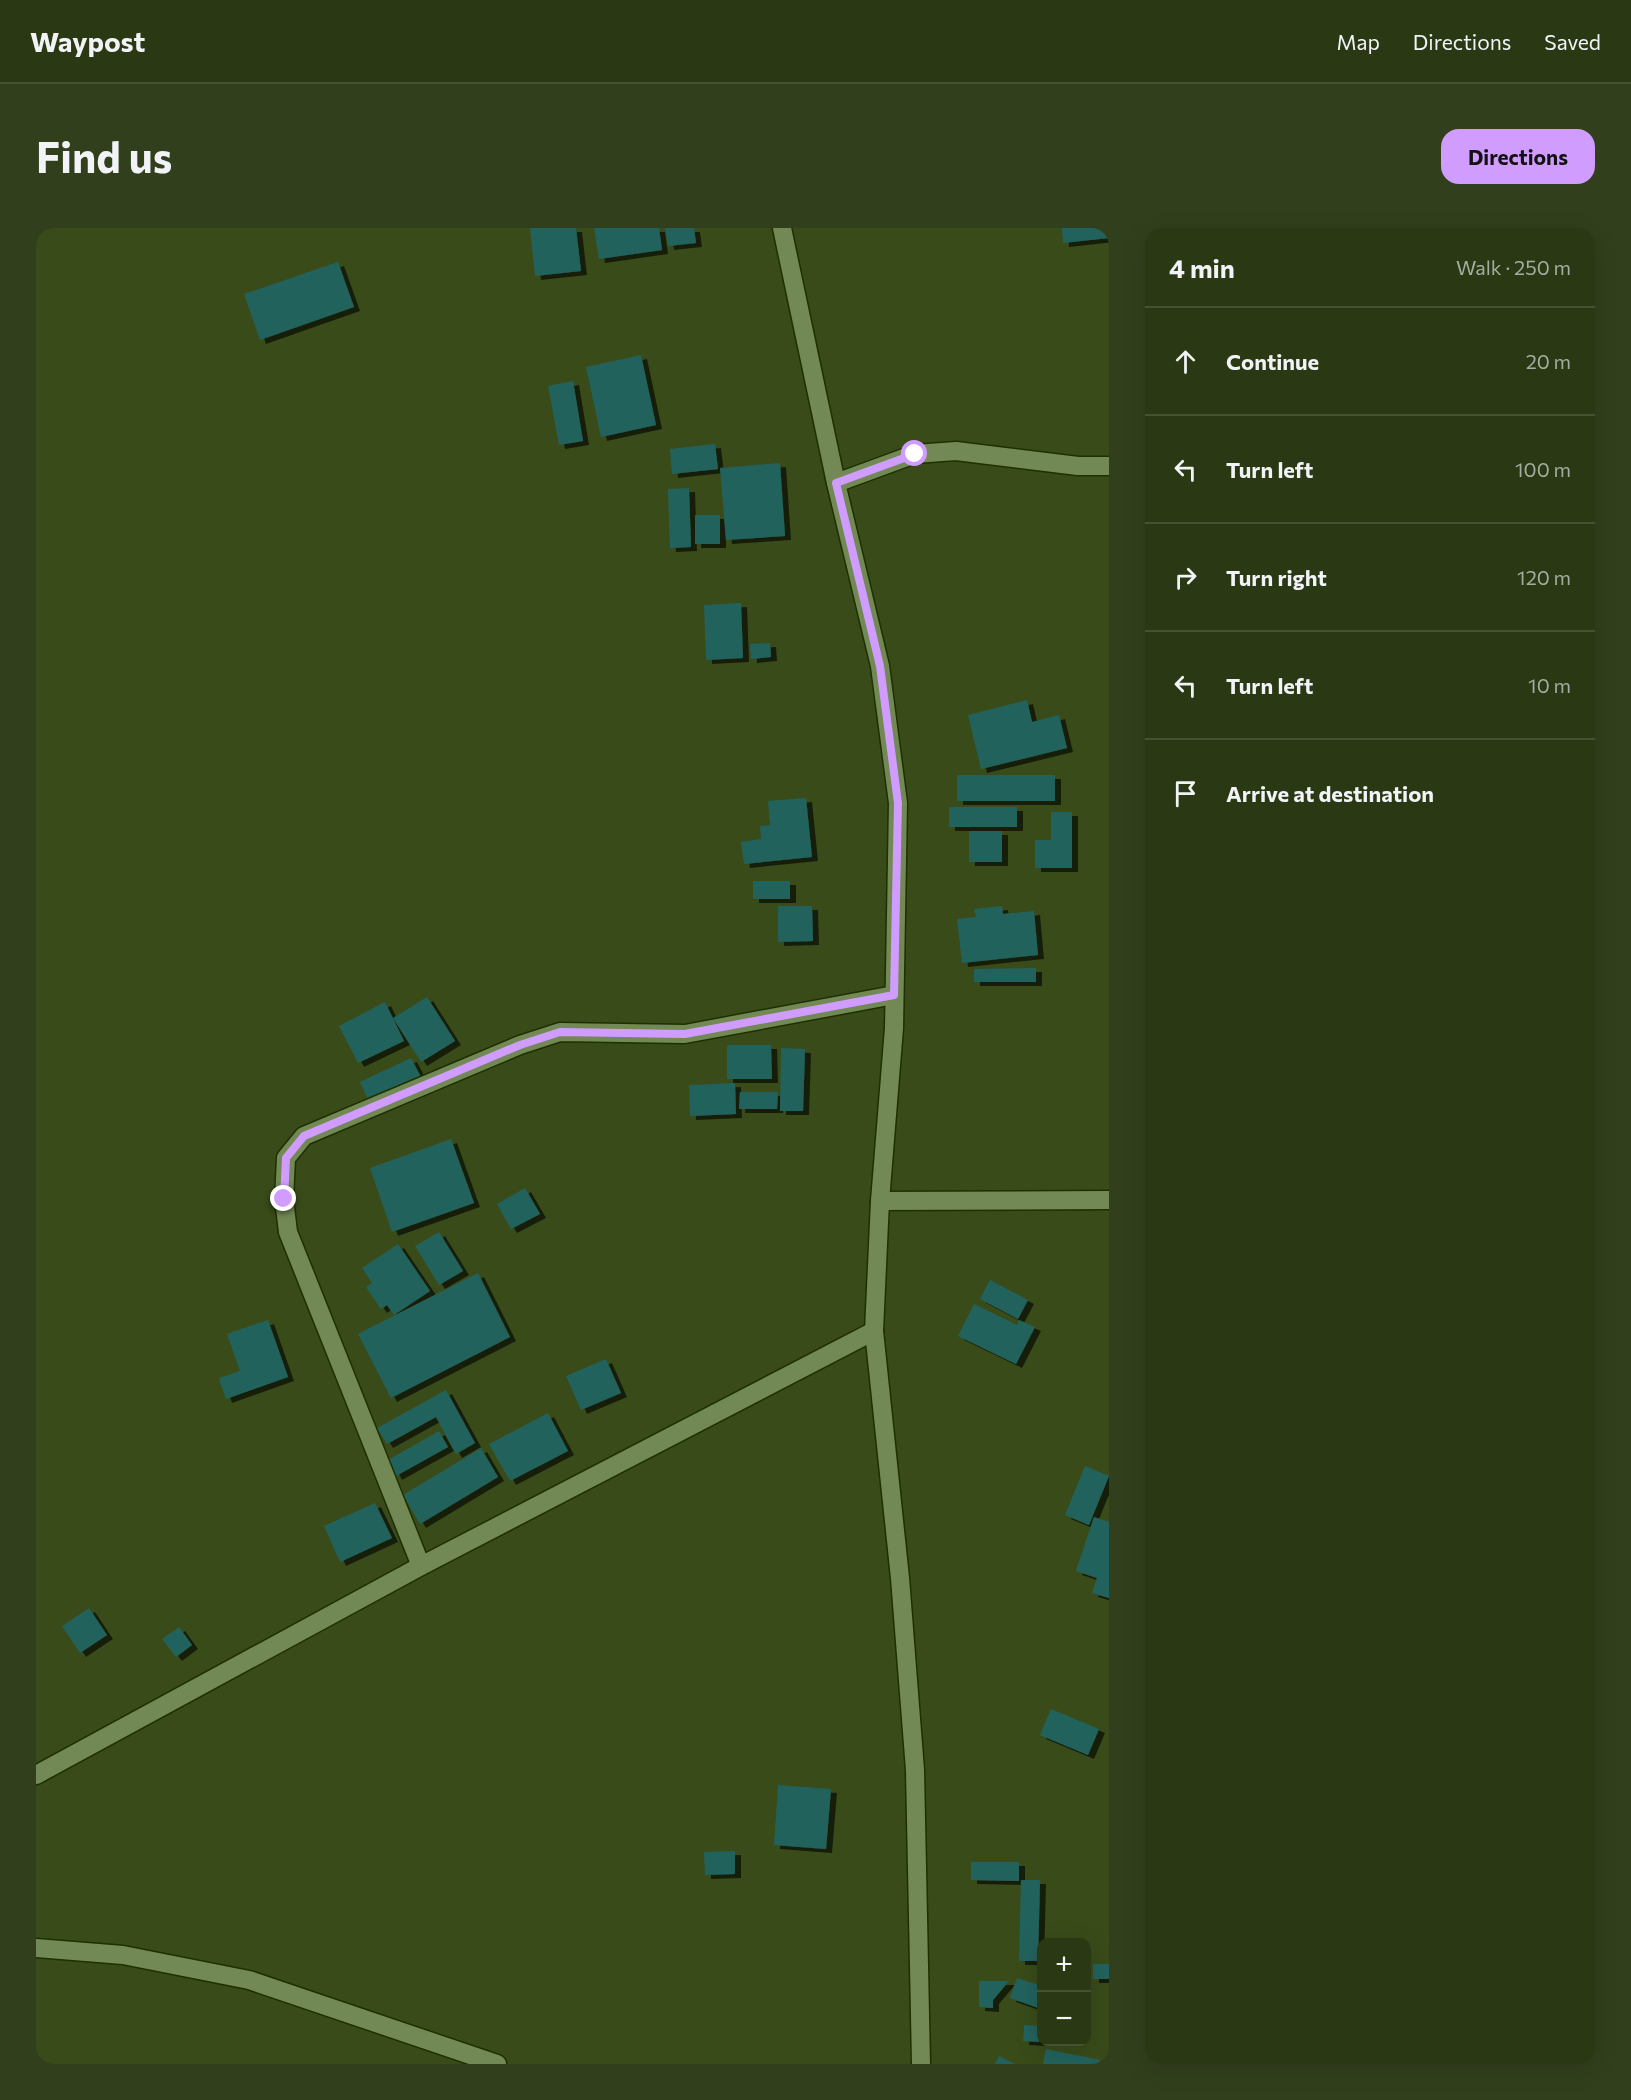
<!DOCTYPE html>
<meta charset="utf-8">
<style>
:root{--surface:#2a3813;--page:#323f1c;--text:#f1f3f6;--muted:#a5aca0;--line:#465233;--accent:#d09dfe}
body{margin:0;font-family:Commissioner,sans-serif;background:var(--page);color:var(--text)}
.controls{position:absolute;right:18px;bottom:18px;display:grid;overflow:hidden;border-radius:12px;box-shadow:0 6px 24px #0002}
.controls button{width:54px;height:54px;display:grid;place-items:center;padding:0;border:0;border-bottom:2px solid var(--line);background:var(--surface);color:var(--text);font:30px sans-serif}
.stop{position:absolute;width:18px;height:18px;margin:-14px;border:4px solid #d09dfe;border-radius:50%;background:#fff}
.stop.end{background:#d09dfe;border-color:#fff;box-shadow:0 2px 6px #0008}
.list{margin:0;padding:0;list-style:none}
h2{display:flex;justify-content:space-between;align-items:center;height:78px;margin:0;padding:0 24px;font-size:26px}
h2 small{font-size:20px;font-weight:400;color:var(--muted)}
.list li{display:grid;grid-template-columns:39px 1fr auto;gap:18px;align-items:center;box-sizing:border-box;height:108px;padding:0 24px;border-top:2px solid var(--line)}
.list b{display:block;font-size:22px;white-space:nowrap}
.list em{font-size:20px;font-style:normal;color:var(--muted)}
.icon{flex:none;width:33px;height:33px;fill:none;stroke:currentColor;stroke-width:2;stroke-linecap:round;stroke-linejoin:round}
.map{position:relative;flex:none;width:1073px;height:1836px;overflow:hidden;border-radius:18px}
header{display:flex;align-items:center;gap:36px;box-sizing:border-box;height:84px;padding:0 30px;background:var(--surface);border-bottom:2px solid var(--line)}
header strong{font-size:28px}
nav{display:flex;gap:33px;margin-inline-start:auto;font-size:21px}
.intro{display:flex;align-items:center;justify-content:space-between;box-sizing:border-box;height:144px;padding:0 36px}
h1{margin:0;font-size:42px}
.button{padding:15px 27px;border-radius:18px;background:var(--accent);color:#111;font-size:21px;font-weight:700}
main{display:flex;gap:36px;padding:0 36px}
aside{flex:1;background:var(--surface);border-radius:18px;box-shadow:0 6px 24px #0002}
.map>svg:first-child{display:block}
</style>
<header>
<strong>Waypost</strong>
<nav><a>Map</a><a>Directions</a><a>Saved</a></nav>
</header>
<div class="intro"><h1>Find us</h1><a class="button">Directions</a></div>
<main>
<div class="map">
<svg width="1073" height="1836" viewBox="0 0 1073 1836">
<defs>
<filter id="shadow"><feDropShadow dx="6" dy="4" stdDeviation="0" flood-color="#0009"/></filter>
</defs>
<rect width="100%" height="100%" fill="#384b19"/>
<g fill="#24625d" filter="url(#shadow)">
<path d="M 494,0 L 540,0 L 545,43 L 499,48 Z"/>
<path d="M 558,0 L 623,0 L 626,22 L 563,31 Z"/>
<path d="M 629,0 L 658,0 L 660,15 L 632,18 Z"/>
<path d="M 1026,0 L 1073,0 L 1073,10 L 1027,15 Z"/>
<path d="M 302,34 L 318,79 L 224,112 L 208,66 Z"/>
<path d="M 605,127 L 620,197 L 565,209 L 550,139 Z"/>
<path d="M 537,153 L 547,213 L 523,217 L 512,158 Z"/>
<path d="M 679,216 L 682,241 L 636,246 L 634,221 Z"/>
<path d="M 744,235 L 749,308 L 690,312 L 684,240 Z"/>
<path d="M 653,260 L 655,319 L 634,320 L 632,261 Z"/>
<rect x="659" y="287" width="25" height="29"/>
<path d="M 705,375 L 707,430 L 670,432 L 668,377 Z"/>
<path d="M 734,415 L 735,429 L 715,431 L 714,416 Z"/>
<path d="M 991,472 L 996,494 L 1023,487 L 1031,520 L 945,541 L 932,487 Z"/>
<rect x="921" y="547" width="98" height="26"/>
<path d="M 770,570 L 776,629 L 708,636 L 705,614 L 725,611 L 724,598 L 734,597 L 732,573 Z"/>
<rect x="913" y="579" width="68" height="20"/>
<path d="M 1015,584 L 1036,584 L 1036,640 L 999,640 L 999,612 L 1015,612 Z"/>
<rect x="933" y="603" width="33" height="31"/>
<rect x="717" y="653" width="37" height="18"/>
<path d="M 742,678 L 776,678 L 777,713 L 742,714 Z"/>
<path d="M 966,678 L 967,686 L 998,683 L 1002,727 L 926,735 L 921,691 L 940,689 L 938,681 Z"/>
<path d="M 1000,740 L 1000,754 L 938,754 L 938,741 Z"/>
<path d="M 391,769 L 419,813 L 385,834 L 357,790 Z"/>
<path d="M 349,774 L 368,813 L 322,835 L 303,798 Z"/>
<path d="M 691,817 L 735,817 L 736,851 L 691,851 Z"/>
<path d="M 745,820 L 769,821 L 767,883 L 744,883 Z"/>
<path d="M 375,830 L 387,853 L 335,878 L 324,854 Z"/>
<path d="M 699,855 L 700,886 L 654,888 L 653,857 Z"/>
<path d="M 704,864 L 742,864 L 741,881 L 703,881 Z"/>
<path d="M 415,911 L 438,975 L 356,1004 L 334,940 Z"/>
<path d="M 489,960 L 504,986 L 475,1001 L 461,976 Z"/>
<path d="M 403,1004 L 427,1043 L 403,1057 L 379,1018 Z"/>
<path d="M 362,1016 L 394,1063 L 358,1087 L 351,1077 L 345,1081 L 330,1059 L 336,1055 L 326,1040 Z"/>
<path d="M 442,1045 L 474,1109 L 355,1170 L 322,1106 Z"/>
<path d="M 954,1052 L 992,1072 L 982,1091 L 944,1071 Z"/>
<path d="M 938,1076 L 981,1097 L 983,1092 L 999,1099 L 980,1136 L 922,1108 Z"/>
<path d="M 232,1092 L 252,1149 L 190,1171 L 183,1150 L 204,1143 L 191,1106 Z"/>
<path d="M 570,1131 L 585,1165 L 545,1182 L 530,1148 Z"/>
<path d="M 410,1162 L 439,1215 L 420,1226 L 400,1189 L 351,1216 L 341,1200 Z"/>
<path d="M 512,1185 L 532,1223 L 474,1253 L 453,1216 Z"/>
<path d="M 403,1203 L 412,1219 L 360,1248 L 352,1232 Z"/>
<path d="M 445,1220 L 462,1249 L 384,1296 L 367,1267 Z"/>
<path d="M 1049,1238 L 1073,1248 L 1053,1297 L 1029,1287 Z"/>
<path d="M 339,1275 L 356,1310 L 304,1334 L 288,1298 Z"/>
<path d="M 1058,1289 L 1073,1294 L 1073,1370 L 1056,1365 L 1061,1350 L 1040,1343 Z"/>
<path d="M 53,1380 L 71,1407 L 44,1425 L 26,1398 Z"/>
<path d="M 143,1399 L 156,1417 L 140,1429 L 126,1411 Z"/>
<path d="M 1015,1481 L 1063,1501 L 1052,1527 L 1004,1507 Z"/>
<path d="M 742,1557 L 795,1561 L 790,1621 L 738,1617 Z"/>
<path d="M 699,1623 L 699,1646 L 669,1647 L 668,1624 Z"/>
<path d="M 935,1634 L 983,1634 L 983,1653 L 935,1652 Z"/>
<path d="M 985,1652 L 1004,1652 L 1002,1733 L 983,1733 Z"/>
<rect x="1057" y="1736" width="16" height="15"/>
<path d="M 981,1750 L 1005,1758 L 1005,1781 L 974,1770 Z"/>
<path d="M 943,1753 L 973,1753 L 957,1772 L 957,1780 L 943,1779 Z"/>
<path d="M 988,1797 L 1004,1798 L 1003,1814 L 987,1813 Z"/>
<path d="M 1010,1821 L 1064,1832 L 1063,1836 L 1007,1836 Z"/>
<path d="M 963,1828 L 979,1836 L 959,1836 Z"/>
</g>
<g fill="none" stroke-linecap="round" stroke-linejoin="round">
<g stroke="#1f3000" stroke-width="21">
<g id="minor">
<path d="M 746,0 L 800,255 L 844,438 L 862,575 L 858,800 L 844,973 L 838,1103 L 864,1350 L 879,1542 L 885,1836"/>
<path d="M 800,255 L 879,226 L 920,223 L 1042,238 L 1073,238"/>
<path d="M 844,973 L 1073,972"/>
<path d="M 385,1338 L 252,1004 L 248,971 L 250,930 L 268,908 L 484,817 L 524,804 L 649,806 L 858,767"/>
<path d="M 0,1547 L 385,1338 L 838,1103"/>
<path d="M 0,1720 L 87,1727 L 213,1752 L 461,1836"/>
</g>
</g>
<use href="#minor" stroke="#728855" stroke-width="18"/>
</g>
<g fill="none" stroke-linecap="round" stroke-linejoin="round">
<path stroke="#d09dfe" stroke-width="8" d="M 248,971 L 250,930 L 268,908 L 484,817 L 524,804 L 649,806 L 858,767 L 862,575 L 844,438 L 800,255 L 879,226"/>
</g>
</svg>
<div class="controls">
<button>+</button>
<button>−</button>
</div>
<div class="stop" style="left:879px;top:226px"></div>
<div class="stop end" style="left:248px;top:971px"></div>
</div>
<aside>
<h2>4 min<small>Walk · 250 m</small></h2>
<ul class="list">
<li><svg class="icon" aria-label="ahead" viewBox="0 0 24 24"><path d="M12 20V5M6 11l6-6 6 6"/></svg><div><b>Continue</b></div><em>20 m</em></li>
<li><svg class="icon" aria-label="left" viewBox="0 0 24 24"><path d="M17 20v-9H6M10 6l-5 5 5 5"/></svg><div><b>Turn left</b></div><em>100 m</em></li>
<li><svg class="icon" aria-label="right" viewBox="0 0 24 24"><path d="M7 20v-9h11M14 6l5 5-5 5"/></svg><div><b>Turn right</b></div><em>120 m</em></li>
<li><svg class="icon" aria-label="left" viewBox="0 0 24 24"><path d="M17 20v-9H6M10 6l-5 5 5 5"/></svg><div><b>Turn left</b></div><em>10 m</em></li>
<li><svg class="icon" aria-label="arrive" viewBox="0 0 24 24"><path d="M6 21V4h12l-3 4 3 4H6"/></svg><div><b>Arrive at destination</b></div></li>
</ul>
</aside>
</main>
